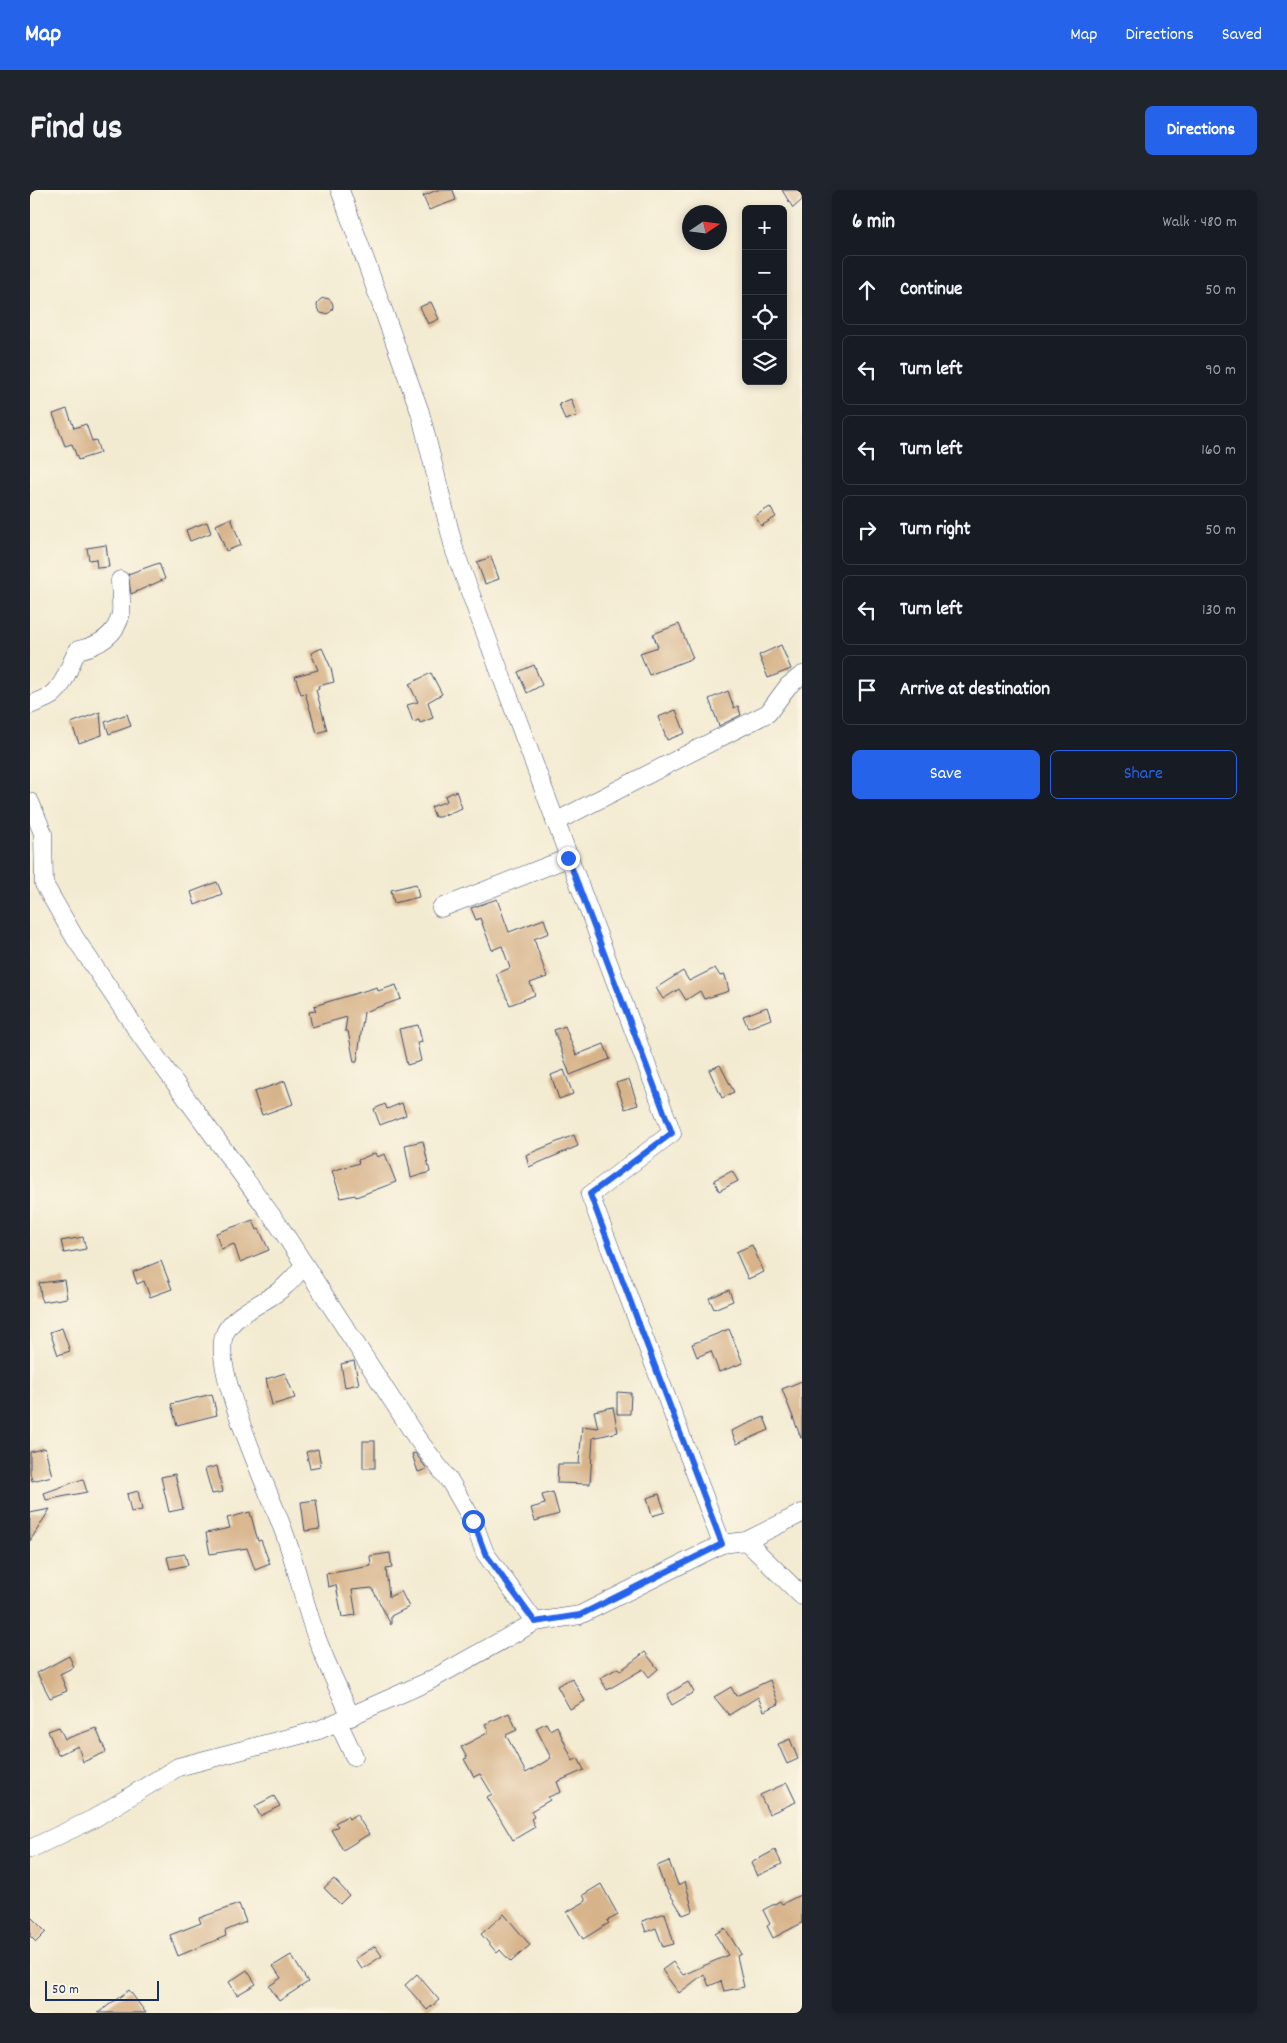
<!DOCTYPE html>
<meta charset="utf-8">
<style>
:root{--surface:#171b24;--page:#20242c;--text:#f1f3f6;--muted:#9ea1a6;--line:#363941;--accent:#2563eb}
body{margin:0;font-family:Dekko,sans-serif;background:var(--page);color:var(--text)}
.controls{position:absolute;right:15px;top:15px;display:grid;overflow:hidden;border-radius:8px;box-shadow:0 2px 8px #0003}
.controls button{width:45px;height:45px;display:grid;place-items:center;padding:0;border:0;border-bottom:1px solid var(--line);background:var(--surface);color:var(--text);font:25px sans-serif}
.compass{position:absolute;left:652px;top:15px;width:45px;height:45px;border-radius:50%;background:var(--surface);box-shadow:0 2px 8px #0003;rotate:77deg}
.scale{position:absolute;left:15px;bottom:12px;width:114px;box-sizing:border-box;padding-left:5px;border:2px solid #1b2f5e;border-top:0;font-size:14px;line-height:18px;white-space:nowrap;color:#1b2f5e;-webkit-text-stroke:4px #fcf5e5;paint-order:stroke}
.stop{position:absolute;width:15px;height:15px;margin:-11px;border:4px solid #2563eb;border-radius:50%;background:#fff}
.stop.end{background:#2563eb;border-color:#fff;box-shadow:0 1px 5px #0008}
.list{margin:0;padding:0;list-style:none}
h2{display:flex;justify-content:space-between;align-items:center;height:65px;margin:0;padding:0 20px;font-size:21px}
h2 small{font-size:16px;font-weight:400;color:var(--muted)}
.list li{display:grid;grid-template-columns:32px 1fr auto;gap:15px;align-items:center;box-sizing:border-box;height:70px;margin:0 10px 10px;padding:0 10px;border:1px solid var(--line);border-radius:8px}
.list b{display:block;font-size:19px;white-space:nowrap}
.list em{font-size:16px;font-style:normal;color:var(--muted)}
.actions{display:flex;gap:10px;padding:15px 20px}
.actions a{flex:1;padding:11px 0;border:1px solid var(--accent);border-radius:8px;text-align:center;font-size:18px;color:var(--accent)}
.actions .main{background:var(--accent);color:#fff}
.icon{flex:none;width:28px;height:28px;fill:none;stroke:currentColor;stroke-width:2;stroke-linecap:round;stroke-linejoin:round}
.map{position:relative;flex:none;width:772px;height:1823px;overflow:hidden;border-radius:8px}
header{display:flex;align-items:center;gap:30px;box-sizing:border-box;height:70px;padding:0 25px;background:var(--accent);color:#fff}
header strong{font-size:24px}
nav{display:flex;gap:28px;margin-inline-start:auto;font-size:18px}
.intro{display:flex;align-items:center;justify-content:space-between;box-sizing:border-box;height:120px;padding:0 30px}
h1{margin:0;font-size:35px}
.button{padding:12px 22px;border-radius:8px;background:var(--accent);color:#fff;font-size:18px;font-weight:700}
main{display:flex;gap:30px;padding:0 30px}
aside{flex:1;background:var(--surface);border-radius:8px;box-shadow:0 2px 8px #0003}
.map>svg:first-child{display:block}
</style>
<header>
<strong>Map</strong>
<nav><a>Map</a><a>Directions</a><a>Saved</a></nav>
</header>
<div class="intro"><h1>Find us</h1><a class="button">Directions</a></div>
<main>
<div class="map">
<svg width="772" height="1823" viewBox="0 0 772 1823">
<rect width="100%" height="100%" fill="#fcf5e5"/>
<filter id="ink" filterUnits="userSpaceOnUse"><feTurbulence type="fractalNoise" baseFrequency=".02" numOctaves="2"/><feDisplacementMap in="SourceGraphic" scale="10" xChannelSelector="R" yChannelSelector="G"/><feConvolveMatrix kernelMatrix="1 2 1 2 8 2 1 2 1" color-interpolation-filters="sRGB"/></filter>
<filter id="wash" filterUnits="userSpaceOnUse"><feTurbulence type="fractalNoise" baseFrequency=".0096" numOctaves="4" result="noise"/><feDisplacementMap in="SourceGraphic" scale="20" xChannelSelector="R" yChannelSelector="G"/><feGaussianBlur stdDeviation="1.12" result="paint"/><feColorMatrix in="noise" values="0 0 0 0 0 0 0 0 0 0 0 0 0 0 0 0 0 1.4 0 .05"/><feComposite in="paint" operator="in"/></filter>
<g filter="url(#wash)">
<rect width="100%" height="100%" fill="#f3ebd1"/>
<g id="blocks">
<g fill="#d7b38a">
<path d="M 407,0 L 423,0 L 426,10 L 399,20 L 393,6 Z"/>
<path d="M 752,0 L 772,0 L 772,10 L 763,18 Z"/>
<circle cx="295" cy="116" r="8"/>
<path d="M 401,112 L 409,129 L 398,134 L 390,117 Z"/>
<path d="M 541,209 L 547,226 L 535,230 L 529,214 Z"/>
<path d="M 37,219 L 44,238 L 56,234 L 62,251 L 66,250 L 70,263 L 48,270 L 42,254 L 35,256 L 23,224 Z"/>
<path d="M 740,317 L 746,327 L 731,336 L 725,326 Z"/>
<path d="M 201,328 L 211,355 L 196,361 L 186,335 Z"/>
<path d="M 177,332 L 181,343 L 160,351 L 156,340 Z"/>
<path d="M 76,355 L 79,377 L 67,378 L 66,369 L 59,370 L 57,358 Z"/>
<path d="M 461,367 L 469,389 L 455,394 L 447,372 Z"/>
<path d="M 129,373 L 135,389 L 101,404 L 98,384 Z"/>
<path d="M 649,434 L 663,468 L 619,485 L 610,463 L 628,457 L 623,444 Z"/>
<path d="M 751,455 L 761,479 L 738,488 L 729,465 Z"/>
<path d="M 292,458 L 301,478 L 304,492 L 288,496 L 289,499 L 286,500 L 297,540 L 287,543 L 275,503 L 271,504 L 265,486 L 288,480 L 281,463 Z"/>
<path d="M 504,475 L 512,495 L 497,503 L 488,482 Z"/>
<path d="M 401,483 L 412,504 L 398,512 L 403,528 L 390,533 L 389,530 L 383,532 L 377,515 L 388,512 L 379,494 Z"/>
<path d="M 698,501 L 704,518 L 708,516 L 711,525 L 689,536 L 679,509 Z"/>
<path d="M 646,520 L 655,543 L 637,550 L 628,527 Z"/>
<path d="M 70,522 L 72,545 L 49,553 L 41,533 Z"/>
<path d="M 97,524 L 101,536 L 79,544 L 75,532 Z"/>
<path d="M 426,601 L 432,618 L 410,627 L 405,627 L 401,617 L 417,611 L 415,606 Z"/>
<path d="M 187,692 L 192,704 L 165,715 L 161,702 Z"/>
<path d="M 386,694 L 389,707 L 364,713 L 361,700 Z"/>
<path d="M 467,709 L 479,742 L 514,729 L 519,743 L 504,749 L 517,787 L 500,793 L 505,805 L 480,815 L 466,784 L 480,778 L 472,756 L 462,760 L 450,728 L 446,730 L 441,718 Z"/>
<path d="M 685,778 L 690,786 L 695,785 L 699,801 L 674,809 L 670,801 L 656,810 L 649,799 L 633,809 L 626,798 L 653,781 L 659,791 Z"/>
<path d="M 366,795 L 371,809 L 334,822 L 327,872 L 324,872 L 318,841 L 315,841 L 317,827 L 282,837 L 279,822 L 286,821 L 284,816 L 347,797 L 348,801 Z"/>
<path d="M 737,817 L 741,829 L 718,838 L 713,826 Z"/>
<path d="M 388,835 L 392,852 L 387,853 L 391,871 L 377,875 L 369,839 Z"/>
<path d="M 535,836 L 546,865 L 574,854 L 580,869 L 540,885 L 524,840 Z"/>
<path d="M 690,875 L 704,902 L 692,908 L 679,880 Z"/>
<path d="M 534,880 L 543,904 L 529,909 L 521,885 Z"/>
<path d="M 599,889 L 608,915 L 595,919 L 586,893 Z"/>
<path d="M 255,891 L 263,914 L 232,925 L 224,902 Z"/>
<path d="M 372,913 L 376,925 L 350,935 L 344,919 L 355,914 L 357,919 Z"/>
<path d="M 544,945 L 548,956 L 499,977 L 496,965 Z"/>
<path d="M 393,951 L 400,982 L 381,988 L 375,955 Z"/>
<path d="M 345,963 L 347,967 L 355,964 L 366,992 L 326,1007 L 325,1005 L 311,1008 L 302,981 L 329,973 L 328,970 Z"/>
<path d="M 702,981 L 708,991 L 689,1001 L 684,990 Z"/>
<path d="M 223,1030 L 227,1040 L 229,1039 L 239,1060 L 210,1072 L 204,1054 L 191,1059 L 186,1043 Z"/>
<path d="M 53,1047 L 56,1059 L 34,1063 L 31,1051 Z"/>
<path d="M 722,1055 L 734,1082 L 718,1089 L 706,1062 Z"/>
<path d="M 131,1071 L 142,1099 L 120,1107 L 114,1091 L 107,1094 L 103,1082 Z"/>
<path d="M 34,1090 L 37,1108 L 12,1112 L 9,1093 Z"/>
<path d="M 699,1100 L 703,1111 L 684,1119 L 679,1108 Z"/>
<path d="M 32,1138 L 40,1161 L 28,1165 L 20,1142 Z"/>
<path d="M 699,1139 L 713,1173 L 689,1182 L 681,1161 L 667,1167 L 662,1154 Z"/>
<path d="M 324,1171 L 329,1194 L 315,1197 L 311,1174 Z"/>
<path d="M 255,1183 L 265,1208 L 242,1215 L 236,1189 Z"/>
<path d="M 772,1191 L 772,1248 L 771,1248 L 752,1199 Z"/>
<path d="M 587,1202 L 601,1203 L 600,1224 L 587,1224 Z"/>
<path d="M 182,1204 L 187,1225 L 147,1235 L 141,1214 Z"/>
<path d="M 583,1217 L 588,1242 L 563,1248 L 560,1294 L 527,1293 L 528,1274 L 549,1274 L 552,1236 L 568,1238 L 564,1221 Z"/>
<path d="M 734,1227 L 739,1240 L 707,1254 L 701,1241 Z"/>
<rect x="333" y="1251" width="12" height="27"/>
<path d="M 15,1258 L 22,1286 L 2,1291 L 0,1282 L 0,1262 Z"/>
<path d="M 288,1259 L 291,1276 L 280,1278 L 276,1262 Z"/>
<path d="M 385,1263 L 397,1279 L 388,1282 L 382,1264 Z"/>
<path d="M 187,1276 L 193,1302 L 182,1304 L 175,1279 Z"/>
<path d="M 145,1284 L 153,1319 L 139,1322 L 131,1287 Z"/>
<path d="M 53,1289 L 57,1302 L 16,1310 L 14,1303 Z"/>
<path d="M 108,1301 L 112,1320 L 101,1322 L 97,1304 Z"/>
<path d="M 523,1302 L 529,1324 L 505,1331 L 501,1318 L 515,1314 L 512,1305 Z"/>
<path d="M 629,1304 L 635,1322 L 622,1326 L 617,1308 Z"/>
<path d="M 286,1310 L 290,1339 L 275,1341 L 271,1312 Z"/>
<path d="M 20,1319 L 0,1351 L 0,1323 Z"/>
<path d="M 220,1322 L 228,1351 L 231,1350 L 240,1374 L 225,1380 L 217,1358 L 180,1364 L 176,1343 L 200,1338 L 197,1328 Z"/>
<path d="M 360,1363 L 362,1378 L 356,1379 L 359,1407 L 371,1401 L 379,1417 L 361,1426 L 361,1435 L 342,1398 L 322,1400 L 326,1425 L 312,1427 L 306,1395 L 298,1397 L 296,1384 L 341,1376 L 340,1366 Z"/>
<path d="M 155,1364 L 158,1375 L 140,1379 L 137,1367 Z"/>
<path d="M 615,1462 L 628,1479 L 619,1487 L 613,1479 L 577,1500 L 570,1488 L 588,1478 L 590,1481 Z"/>
<path d="M 39,1466 L 44,1477 L 30,1484 L 37,1501 L 20,1508 L 7,1483 Z"/>
<path d="M 542,1488 L 555,1511 L 540,1519 L 527,1496 Z"/>
<path d="M 740,1490 L 749,1514 L 734,1521 L 728,1507 L 699,1525 L 684,1507 L 701,1497 L 706,1506 Z"/>
<path d="M 658,1492 L 664,1502 L 642,1515 L 638,1508 L 638,1504 Z"/>
<path d="M 479,1523 L 487,1540 L 476,1545 L 496,1583 L 521,1568 L 506,1538 L 516,1533 L 520,1540 L 527,1536 L 543,1571 L 548,1568 L 554,1580 L 527,1592 L 531,1602 L 518,1607 L 520,1610 L 501,1621 L 504,1627 L 501,1629 L 505,1637 L 483,1650 L 457,1607 L 462,1604 L 450,1584 L 444,1587 L 434,1569 L 437,1568 L 431,1557 L 459,1542 L 455,1534 Z"/>
<path d="M 29,1537 L 35,1549 L 66,1538 L 76,1562 L 53,1572 L 48,1556 L 28,1565 L 18,1541 Z"/>
<path d="M 760,1549 L 768,1569 L 757,1574 L 748,1554 Z"/>
<path d="M 757,1593 L 766,1612 L 739,1624 L 730,1605 Z"/>
<path d="M 244,1606 L 250,1616 L 230,1626 L 225,1616 Z"/>
<path d="M 326,1624 L 339,1644 L 313,1660 L 301,1640 L 308,1636 L 305,1633 L 317,1626 L 319,1629 Z"/>
<path d="M 745,1660 L 752,1674 L 727,1686 L 721,1673 Z"/>
<path d="M 639,1671 L 648,1695 L 655,1691 L 663,1721 L 653,1725 L 633,1693 L 627,1676 Z"/>
<path d="M 304,1689 L 319,1705 L 310,1714 L 294,1698 Z"/>
<path d="M 571,1694 L 588,1725 L 577,1731 L 579,1733 L 553,1749 L 537,1722 L 556,1711 L 553,1705 Z"/>
<path d="M 772,1704 L 772,1733 L 743,1748 L 737,1736 L 740,1734 L 733,1720 L 750,1711 L 752,1714 Z"/>
<path d="M 209,1714 L 216,1732 L 195,1741 L 196,1746 L 148,1766 L 140,1745 L 171,1733 L 169,1728 Z"/>
<path d="M 635,1723 L 644,1754 L 633,1757 L 626,1738 L 616,1742 L 612,1731 Z"/>
<path d="M 474,1724 L 500,1755 L 481,1772 L 470,1760 L 467,1763 L 451,1744 Z"/>
<path d="M 0,1726 L 16,1742 L 6,1752 L 0,1746 Z"/>
<path d="M 695,1738 L 711,1764 L 707,1766 L 714,1797 L 694,1801 L 691,1791 L 679,1796 L 674,1784 L 649,1803 L 632,1780 L 643,1772 L 653,1785 L 698,1765 L 685,1744 Z"/>
<path d="M 345,1756 L 352,1766 L 332,1779 L 325,1769 Z"/>
<path d="M 261,1765 L 278,1792 L 249,1811 L 239,1796 L 251,1788 L 243,1776 Z"/>
<path d="M 217,1780 L 226,1794 L 207,1805 L 199,1792 Z"/>
<path d="M 387,1784 L 409,1810 L 397,1820 L 375,1795 Z"/>
<path d="M 99,1800 L 116,1823 L 68,1823 Z"/>
</g>
</g>
</g>
<g filter="url(#ink)">
<use href="#blocks" fill-opacity="0" stroke="#3b4b6f" stroke-width="1"/>
<g fill="none" stroke-linecap="round" stroke-linejoin="round">
<g stroke="#3b4b6f" stroke-width="19">
<g id="street">
<path d="M 310,0 L 390,222 L 425,362 L 642,943 L 560,1005 L 692,1354"/>
<path d="M 0,515 C 7,512 16,509 22,505 C 36,494 39,474 48,460 C 68,456 87,445 91,423 C 92,413 90,400 90,390"/>
<path d="M 0,612 L 13,643 L 14,694 L 45,748 L 111,846 L 250,1037 L 386,1247 L 421,1293 L 443,1331 L 455,1363 L 505,1432"/>
<path d="M 525,632 L 738,523 L 758,496 L 772,485"/>
<path d="M 411,718 L 538,668"/>
<path d="M 274,1075 C 268,1083 261,1091 254,1097 C 238,1112 205,1122 195,1143 C 179,1177 242,1306 255,1345 C 267,1378 274,1413 286,1446 C 296,1473 309,1500 321,1527"/>
<path d="M 716,1351 L 772,1406"/>
<path d="M 308,1532 L 324,1566"/>
<path d="M 0,1659 L 63,1629 L 148,1577 L 289,1540 L 397,1492 L 505,1432 L 550,1425 L 692,1354 L 716,1351 L 772,1323"/>
</g>
</g>
<use href="#street" stroke="#fff" stroke-width="18"/>
</g>
</g>
<g fill="none" stroke-linecap="round" stroke-linejoin="round" filter="url(#ink)">
<path stroke="#2563eb" stroke-width="6" d="M 443,1331 L 455,1363 L 505,1432 L 550,1425 L 692,1354 L 560,1004 L 642,943 L 538,668"/>
</g>
</svg>
<div class="controls">
<button>+</button>
<button>−</button>
<button><svg class="icon" aria-label="locate" viewBox="0 0 24 24"><circle cx="12" cy="12" r="6"/><path d="M12 2v4M12 18v4M2 12h4M18 12h4"/></svg></button>
<button><svg class="icon" aria-label="layers" viewBox="0 0 24 24"><path d="M12 4l9 5-9 5-9-5zM3 14l9 5 9-5"/></svg></button>
</div>
<svg class="compass" viewBox="-18 -18 36 36"><path d="M0-13l5 13h-10z" fill="#e53935"/><path d="M0 13l5-13h-10z" fill="#9ea1a6"/></svg>
<div class="scale">50 m</div>
<div class="stop" style="left:443px;top:1331px"></div>
<div class="stop end" style="left:538px;top:668px"></div>
</div>
<aside>
<h2>6 min<small>Walk · 480 m</small></h2>
<ul class="list">
<li><svg class="icon" aria-label="ahead" viewBox="0 0 24 24"><path d="M12 20V5M6 11l6-6 6 6"/></svg><div><b>Continue</b></div><em>50 m</em></li>
<li><svg class="icon" aria-label="left" viewBox="0 0 24 24"><path d="M17 20v-9H6M10 6l-5 5 5 5"/></svg><div><b>Turn left</b></div><em>90 m</em></li>
<li><svg class="icon" aria-label="left" viewBox="0 0 24 24"><path d="M17 20v-9H6M10 6l-5 5 5 5"/></svg><div><b>Turn left</b></div><em>160 m</em></li>
<li><svg class="icon" aria-label="right" viewBox="0 0 24 24"><path d="M7 20v-9h11M14 6l5 5-5 5"/></svg><div><b>Turn right</b></div><em>50 m</em></li>
<li><svg class="icon" aria-label="left" viewBox="0 0 24 24"><path d="M17 20v-9H6M10 6l-5 5 5 5"/></svg><div><b>Turn left</b></div><em>130 m</em></li>
<li><svg class="icon" aria-label="arrive" viewBox="0 0 24 24"><path d="M6 21V4h12l-3 4 3 4H6"/></svg><div><b>Arrive at destination</b></div></li>
</ul>
<div class="actions"><a class="main">Save</a><a>Share</a></div>
</aside>
</main>
